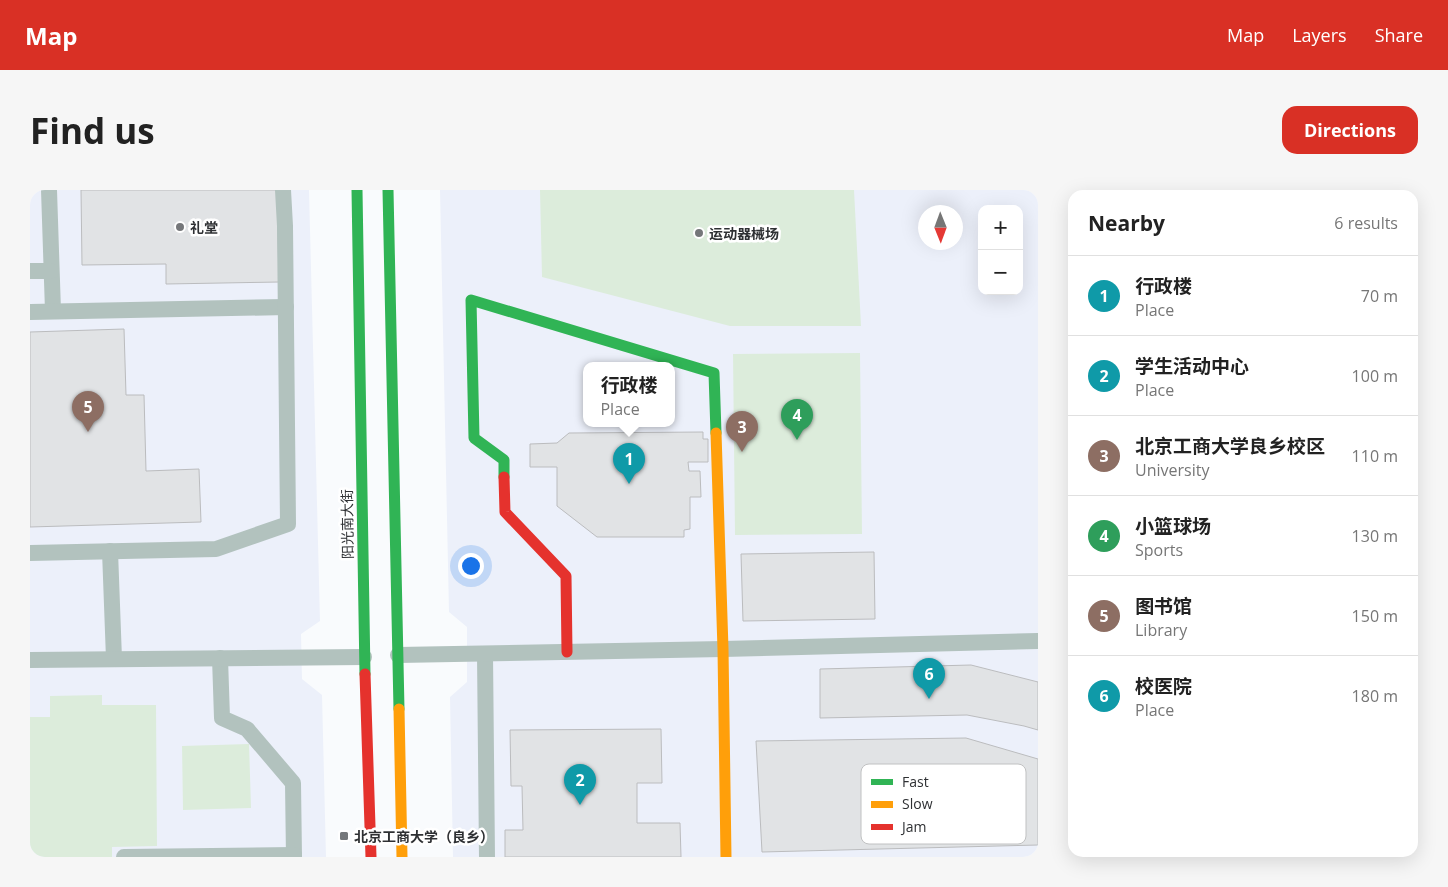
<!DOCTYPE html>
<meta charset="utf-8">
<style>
:root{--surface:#fff;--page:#f6f6f6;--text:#222;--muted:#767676;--line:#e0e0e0;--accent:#d93025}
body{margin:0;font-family:"Open Sans","Noto Sans SC",sans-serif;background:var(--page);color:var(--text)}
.controls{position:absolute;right:15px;top:15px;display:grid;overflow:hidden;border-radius:10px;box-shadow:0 5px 20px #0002}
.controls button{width:45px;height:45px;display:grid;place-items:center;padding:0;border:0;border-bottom:1px solid var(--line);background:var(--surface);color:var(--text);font:25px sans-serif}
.compass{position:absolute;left:888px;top:15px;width:45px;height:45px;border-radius:50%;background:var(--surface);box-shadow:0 5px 20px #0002;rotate:179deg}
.you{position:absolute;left:440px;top:375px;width:18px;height:18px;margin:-12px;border:4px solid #fff;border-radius:50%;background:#1a73e8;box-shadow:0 0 0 8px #1a73e833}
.badge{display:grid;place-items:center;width:32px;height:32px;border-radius:50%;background:var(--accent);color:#fff;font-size:16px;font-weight:700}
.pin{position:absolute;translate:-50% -41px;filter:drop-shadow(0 1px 2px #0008)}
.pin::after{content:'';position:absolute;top:26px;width:18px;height:15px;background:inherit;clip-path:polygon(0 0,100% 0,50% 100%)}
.popup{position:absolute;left:553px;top:172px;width:92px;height:65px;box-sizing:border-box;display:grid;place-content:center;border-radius:10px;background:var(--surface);filter:drop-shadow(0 1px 4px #0005);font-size:16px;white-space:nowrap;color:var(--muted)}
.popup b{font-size:19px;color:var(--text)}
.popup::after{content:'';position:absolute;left:50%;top:100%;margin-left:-10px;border:10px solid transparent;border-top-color:var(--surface)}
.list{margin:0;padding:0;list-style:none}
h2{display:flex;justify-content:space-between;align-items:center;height:65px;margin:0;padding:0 20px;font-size:21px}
h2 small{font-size:16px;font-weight:400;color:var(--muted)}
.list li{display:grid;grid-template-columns:32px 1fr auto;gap:15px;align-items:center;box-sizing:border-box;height:80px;padding:0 20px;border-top:1px solid var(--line)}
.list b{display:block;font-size:19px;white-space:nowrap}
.list p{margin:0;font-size:16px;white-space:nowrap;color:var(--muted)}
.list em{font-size:16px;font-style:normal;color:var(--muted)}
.map{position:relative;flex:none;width:1008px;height:667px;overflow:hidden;border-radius:15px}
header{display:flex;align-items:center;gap:30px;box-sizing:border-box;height:70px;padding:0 25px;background:var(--accent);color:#fff}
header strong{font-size:24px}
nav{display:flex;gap:28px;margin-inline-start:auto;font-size:18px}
.intro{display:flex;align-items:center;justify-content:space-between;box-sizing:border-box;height:120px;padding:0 30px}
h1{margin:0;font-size:35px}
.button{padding:12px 22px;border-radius:15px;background:var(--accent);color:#fff;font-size:18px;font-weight:700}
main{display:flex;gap:30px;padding:0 30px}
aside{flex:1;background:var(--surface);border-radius:15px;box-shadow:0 5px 20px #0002}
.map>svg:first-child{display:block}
</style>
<header>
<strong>Map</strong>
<nav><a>Map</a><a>Layers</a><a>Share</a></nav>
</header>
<div class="intro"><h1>Find us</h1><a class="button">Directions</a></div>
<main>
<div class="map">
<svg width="1008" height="667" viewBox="0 0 1008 667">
<rect width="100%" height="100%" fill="#f9fbfd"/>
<g fill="#ecf0fa" fill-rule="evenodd">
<path d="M 0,0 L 279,0 L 290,431 L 271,444 L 272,489 L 292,505 L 296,667 L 0,667 Z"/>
<path d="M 410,0 L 1008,0 L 1008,667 L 423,667 L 420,507 L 437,492 L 437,437 L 419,422 ZM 952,19 L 989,19 L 989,101 L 952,101 ZM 896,22 L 926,22 L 926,52 L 896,52 ZM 556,175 L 642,175 L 642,233 L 556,233 Z"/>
</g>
<g fill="#dcecdb">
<path d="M 510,0 L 824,0 L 831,136 L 700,136 L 512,87 Z"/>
<path d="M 830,163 L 832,344 L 705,345 L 703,164 Z"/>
<path d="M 72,505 L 72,515 L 126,515 L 127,656 L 82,657 L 82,667 L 0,667 L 0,527 L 20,527 L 20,506 Z"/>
<path d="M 219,554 L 221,618 L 153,620 L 152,556 Z"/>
</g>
<g fill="#e1e3e5" stroke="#bbbcbe">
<path d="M 51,0 L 247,0 L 249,92 L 136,94 L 136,74 L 52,75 Z"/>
<path d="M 94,139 L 96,205 L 114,205 L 116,281 L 169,279 L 171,332 L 0,337 L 0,142 Z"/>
<path d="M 673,242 L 673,249 L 678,249 L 678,272 L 658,272 L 659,281 L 670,281 L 671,307 L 660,307 L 660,339 L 654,340 L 654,347 L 567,347 L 527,316 L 527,277 L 500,277 L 500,254 L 527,253 L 539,243 Z"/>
<path d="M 844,362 L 845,429 L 713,431 L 711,364 Z"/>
<path d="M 941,475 L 1008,492 L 1008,540 L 994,536 L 937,525 L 790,528 L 790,479 Z"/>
<path d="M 631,539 L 632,593 L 607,593 L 607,633 L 650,633 L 651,667 L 475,667 L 475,640 L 493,640 L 492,596 L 481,596 L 480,540 Z"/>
<path d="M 936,548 L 1008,569 L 1008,655 L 732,662 L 726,551 Z"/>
</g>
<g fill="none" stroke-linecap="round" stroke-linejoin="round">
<g stroke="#b2c2be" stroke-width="16">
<path d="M 19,0 L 23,121"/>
<path d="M 0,81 L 21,81"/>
<path d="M 0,122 L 256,117"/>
<path d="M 80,361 L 84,469"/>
<path d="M 0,363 L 186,359 L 258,334 L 255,36 L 253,0"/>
<path d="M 455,464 L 457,667"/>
<path d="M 368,465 L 693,459 L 1008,451"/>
<path d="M 190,468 L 192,528 L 217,539 L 263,593 L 264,667"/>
<path d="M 0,470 L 334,467"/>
<path d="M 94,667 L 264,665"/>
</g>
<g stroke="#30b455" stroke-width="11">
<path d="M 327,0 L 335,484"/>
<path d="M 358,0 L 369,519"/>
<path d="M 474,287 L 474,270 L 444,248 L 441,110 L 684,183 L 686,243"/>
</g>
<g stroke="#ff9f0a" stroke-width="11">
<path d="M 686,243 L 693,459 L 696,667"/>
<path d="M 369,519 L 372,667"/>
</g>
<g stroke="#e5322d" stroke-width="11">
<path d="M 474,287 L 475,322 L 536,386 L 537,462"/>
<path d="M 335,484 L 341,667"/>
</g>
</g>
<g fill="#75777a" stroke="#fff" stroke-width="2">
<circle cx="150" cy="37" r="5"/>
<circle cx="669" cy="43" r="5"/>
<rect x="309" y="641" width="10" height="10" rx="2.5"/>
</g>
<g text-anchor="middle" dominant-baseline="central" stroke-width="5" stroke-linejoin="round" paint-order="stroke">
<g font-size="14" font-weight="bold" fill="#2e3033" stroke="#fff" text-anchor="start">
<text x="160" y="37">礼堂</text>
<text x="679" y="43">运动器械场</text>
<text x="324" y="646">北京工商大学（良乡）</text>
</g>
<g font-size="14" fill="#2e3033" stroke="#fff">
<text transform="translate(317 334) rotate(-91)">阳光南大街</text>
</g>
</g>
<rect x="831" y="574" width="165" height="80" rx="8" fill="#fff" stroke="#c0c1c2" stroke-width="1"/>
<rect x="841" y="589" width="22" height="6" fill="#30b455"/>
<rect x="841" y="611" width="22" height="7" fill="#ff9f0a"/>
<rect x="841" y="634" width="22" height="6" fill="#e5322d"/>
<g font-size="14" fill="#2e3033">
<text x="872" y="597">Fast</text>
<text x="872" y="619">Slow</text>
<text x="872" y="642">Jam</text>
</g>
</svg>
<div class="controls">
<button>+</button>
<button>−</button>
</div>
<svg class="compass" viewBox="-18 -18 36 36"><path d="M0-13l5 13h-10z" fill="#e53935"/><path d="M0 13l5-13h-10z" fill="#767676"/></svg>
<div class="you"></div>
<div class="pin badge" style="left:599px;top:294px;background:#0f9aa8">1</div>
<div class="popup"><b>行政楼</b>Place</div>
<div class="pin badge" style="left:550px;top:615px;background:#0f9aa8">2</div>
<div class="pin badge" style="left:712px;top:262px;background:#8d6e63">3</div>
<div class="pin badge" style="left:767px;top:250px;background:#2e9e5b">4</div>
<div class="pin badge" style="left:58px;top:242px;background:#8d6e63">5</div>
<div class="pin badge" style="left:899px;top:509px;background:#0f9aa8">6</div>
</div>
<aside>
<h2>Nearby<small>6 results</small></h2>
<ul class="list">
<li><span class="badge" style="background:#0f9aa8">1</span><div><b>行政楼</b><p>Place</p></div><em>70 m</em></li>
<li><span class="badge" style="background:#0f9aa8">2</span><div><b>学生活动中心</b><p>Place</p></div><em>100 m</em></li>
<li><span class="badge" style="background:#8d6e63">3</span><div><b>北京工商大学良乡校区</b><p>University</p></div><em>110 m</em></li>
<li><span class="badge" style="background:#2e9e5b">4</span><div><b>小篮球场</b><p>Sports</p></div><em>130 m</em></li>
<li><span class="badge" style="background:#8d6e63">5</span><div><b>图书馆</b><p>Library</p></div><em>150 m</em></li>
<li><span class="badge" style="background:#0f9aa8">6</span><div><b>校医院</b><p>Place</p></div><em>180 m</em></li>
</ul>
</aside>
</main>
